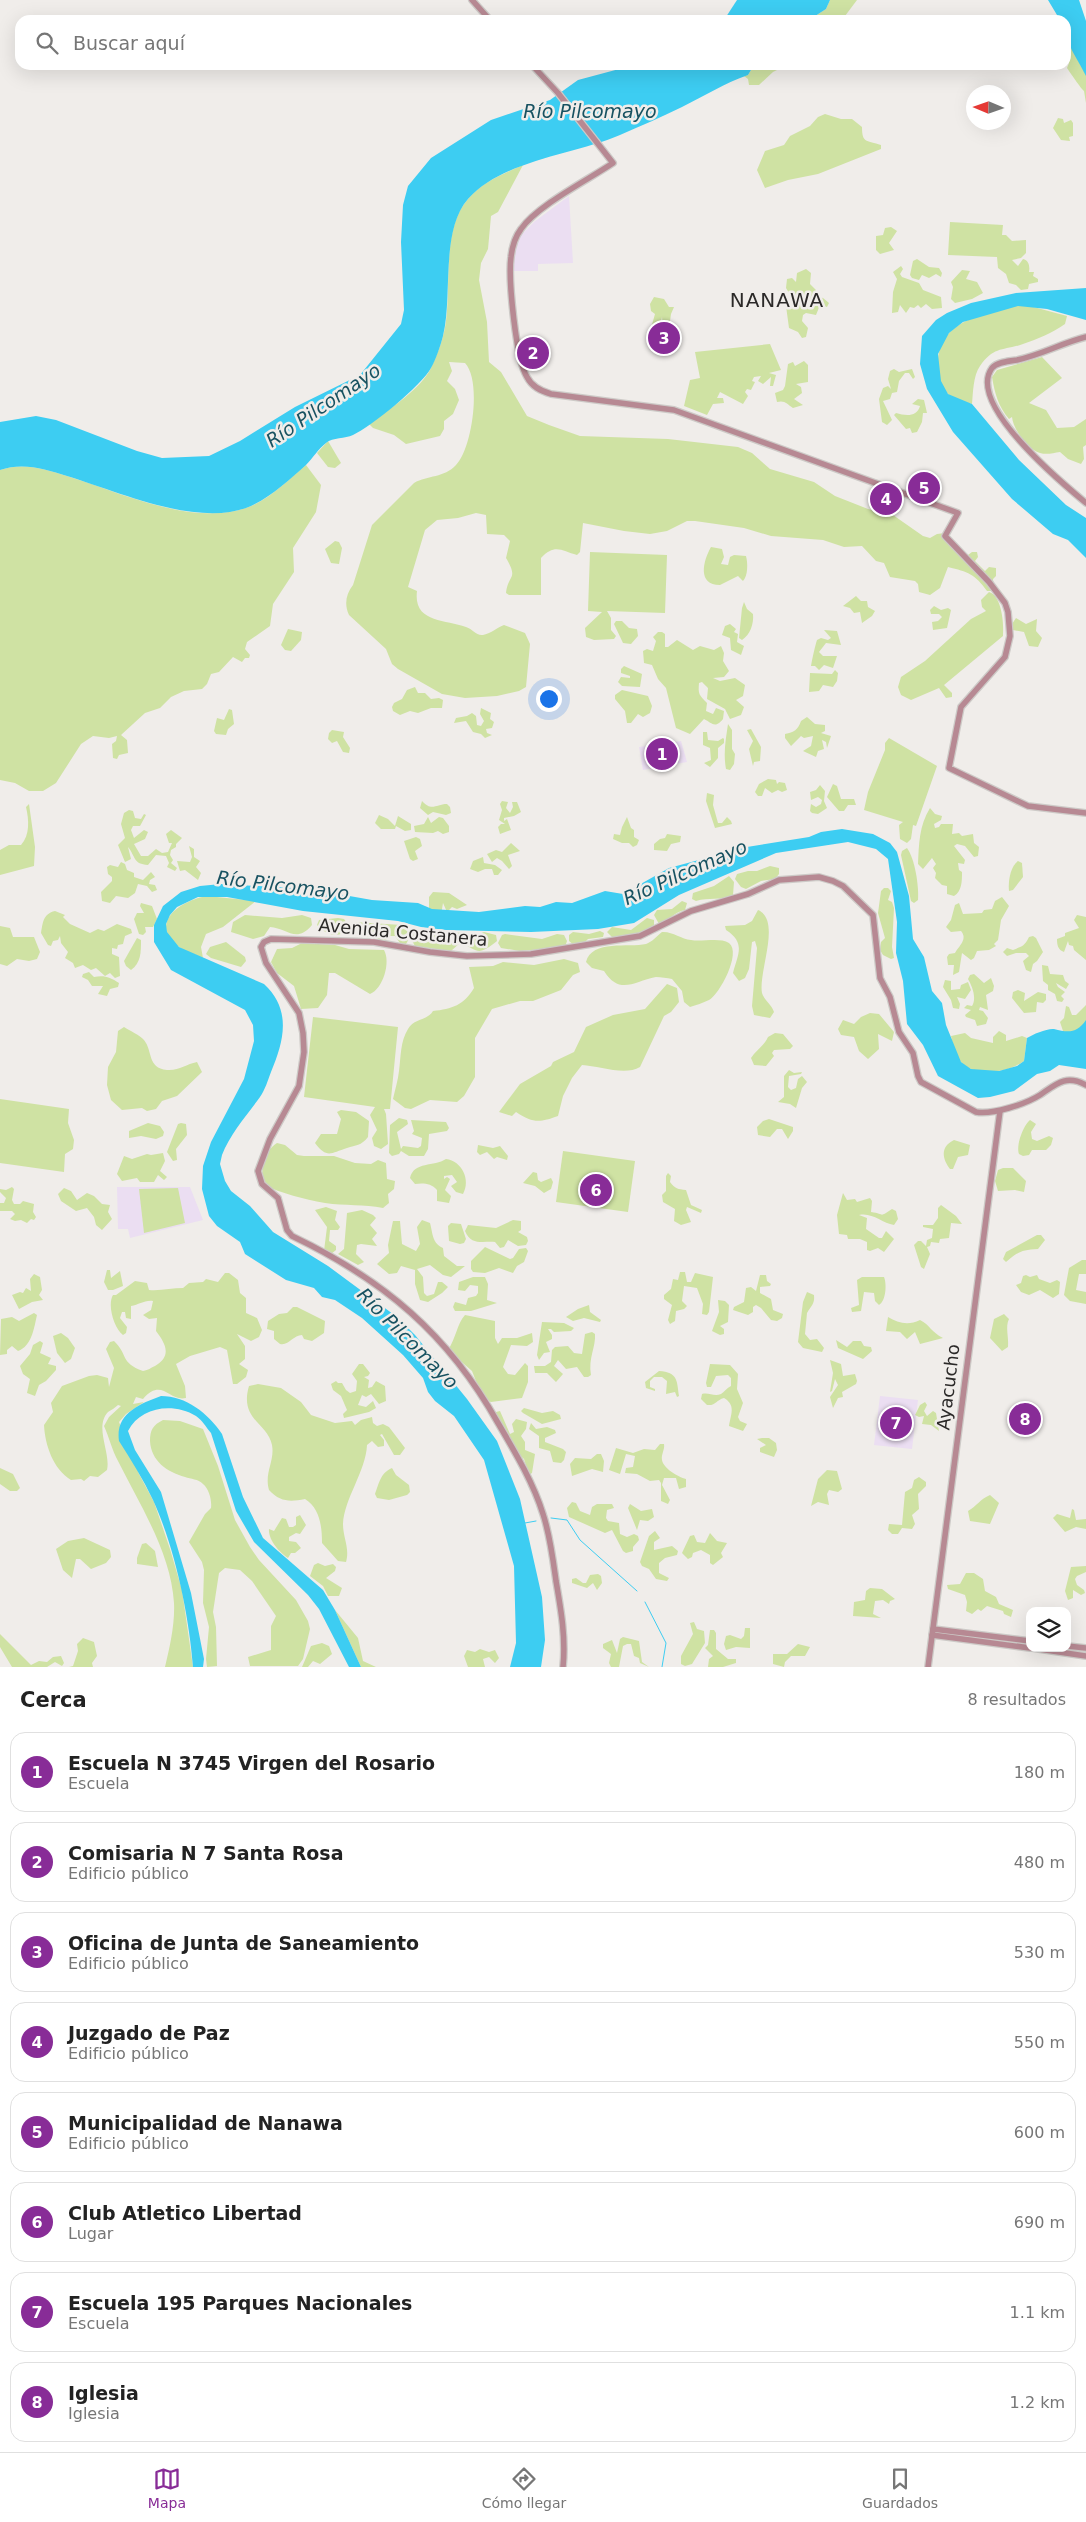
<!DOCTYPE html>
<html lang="es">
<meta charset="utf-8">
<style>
:root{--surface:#fff;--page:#f2f2f2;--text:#222;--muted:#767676;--line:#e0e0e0;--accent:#882c97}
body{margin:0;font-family:"DejaVu Sans",sans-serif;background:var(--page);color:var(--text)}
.controls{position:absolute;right:15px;bottom:15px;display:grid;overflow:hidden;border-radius:10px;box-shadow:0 5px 20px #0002}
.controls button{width:45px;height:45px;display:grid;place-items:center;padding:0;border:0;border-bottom:1px solid var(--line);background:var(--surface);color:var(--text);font:25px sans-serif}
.compass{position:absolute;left:966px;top:85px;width:45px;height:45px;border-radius:50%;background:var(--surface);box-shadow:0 5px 20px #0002;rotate:272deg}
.you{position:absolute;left:548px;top:698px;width:18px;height:18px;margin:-12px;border:4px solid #fff;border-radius:50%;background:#1a73e8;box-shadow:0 0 0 8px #1a73e833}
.badge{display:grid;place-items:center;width:32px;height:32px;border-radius:50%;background:var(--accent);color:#fff;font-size:16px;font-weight:700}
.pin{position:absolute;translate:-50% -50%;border:2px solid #fff;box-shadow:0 1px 5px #0006}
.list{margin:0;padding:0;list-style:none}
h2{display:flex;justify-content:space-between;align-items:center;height:65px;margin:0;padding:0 20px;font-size:21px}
h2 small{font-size:16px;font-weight:400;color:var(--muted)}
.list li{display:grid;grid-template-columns:32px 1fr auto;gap:15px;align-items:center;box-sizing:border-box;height:80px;margin:0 10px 10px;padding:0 10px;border:1px solid var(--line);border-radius:15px}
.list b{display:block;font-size:19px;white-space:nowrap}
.list p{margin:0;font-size:16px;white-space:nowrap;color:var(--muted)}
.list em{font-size:16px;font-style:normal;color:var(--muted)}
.icon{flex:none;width:28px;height:28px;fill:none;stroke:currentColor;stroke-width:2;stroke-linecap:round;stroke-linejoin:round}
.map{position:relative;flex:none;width:1086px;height:1667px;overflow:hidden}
.search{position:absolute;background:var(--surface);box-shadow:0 5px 20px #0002;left:15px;right:15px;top:15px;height:55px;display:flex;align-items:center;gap:12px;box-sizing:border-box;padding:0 18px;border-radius:15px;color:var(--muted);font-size:19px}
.sheet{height:785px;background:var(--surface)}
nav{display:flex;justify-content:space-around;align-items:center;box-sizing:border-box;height:70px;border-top:1px solid var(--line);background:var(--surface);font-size:14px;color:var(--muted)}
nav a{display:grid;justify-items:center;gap:2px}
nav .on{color:var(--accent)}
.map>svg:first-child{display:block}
</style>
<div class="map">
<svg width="1086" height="1667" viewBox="0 0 1086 1667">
<rect width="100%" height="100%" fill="#f0edea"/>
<g fill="#ebdef2">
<path d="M 569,196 L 573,263 L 538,264 L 538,271 L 513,271 L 514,254 L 520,236 L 534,222 Z"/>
<path d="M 681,741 L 687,762 L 643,770 L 639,747 Z"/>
<path d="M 117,1187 L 190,1187 L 203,1220 L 130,1238 L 128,1229 L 118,1229 Z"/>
<path d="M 880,1396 L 918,1400 L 912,1449 L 874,1445 Z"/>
</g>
<g fill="#cfe2a3">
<path d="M 830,0 L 857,0 L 842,20 L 809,20 L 826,9 Z"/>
<path d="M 1066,38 L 1086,75 L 1086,103 L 1084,91 C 1082,90 1069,71 1067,68 L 1069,63 L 1066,59 Z"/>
<path d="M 754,65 L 787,65 L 773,72 L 759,85 L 749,85 L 748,79 L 744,76 L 748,75 Z"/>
<path d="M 825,114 L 841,119 L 852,119 L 862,127 C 862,144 867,140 881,145 L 881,149 L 818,174 L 788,180 L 765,188 L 757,170 L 765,151 L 784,145 L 790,136 L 810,126 L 818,117 Z"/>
<path d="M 1058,118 L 1063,119 L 1064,123 L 1071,120 L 1073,123 L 1073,136 L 1069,137 L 1070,141 L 1061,140 L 1053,128 Z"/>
<path d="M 523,165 L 498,212 L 491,216 L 488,249 L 481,263 L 479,280 L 487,322 L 489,362 L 501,372 L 527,416 L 549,425 L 580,436 L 668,439 L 738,447 L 752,453 L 770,469 L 814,482 L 835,496 L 868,509 L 893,515 L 923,536 L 930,538 L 937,534 L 945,533 L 968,555 L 972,552 L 977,552 L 978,557 L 975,561 L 985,571 L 989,567 L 996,568 L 996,576 L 993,579 L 994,588 L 991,591 L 987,591 C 975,574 968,572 948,567 L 940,588 L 930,595 L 919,592 L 918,584 L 915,581 L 890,577 L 884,563 L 876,561 L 862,546 L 844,547 L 823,540 L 771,536 L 744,528 L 695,521 L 687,521 L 667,531 L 650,534 L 624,531 L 583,523 L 580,552 L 577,555 C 562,551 555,543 541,558 L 541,595 L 509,595 L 506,593 C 508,574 519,580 506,558 L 510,541 L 504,535 L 487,534 L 486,515 L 476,513 L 458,518 L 437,520 L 425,530 L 408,587 L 417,591 C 413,623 445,619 466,627 C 473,629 476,636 483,635 C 490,634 498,627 504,625 L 525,633 L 530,644 L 526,687 L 519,691 L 497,696 L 465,698 L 442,694 L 398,669 L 392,664 L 386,649 L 349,615 C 344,604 346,594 353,585 L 372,525 L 414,483 C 428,475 444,478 456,465 C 472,449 482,381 465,363 L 449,362 L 452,371 L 447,381 L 455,389 L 459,400 L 453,414 L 444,421 L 444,429 L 440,436 L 406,444 L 394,435 L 373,428 L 369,424 C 388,410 421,389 431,368 C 438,353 444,337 446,321 C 451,285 442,228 468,199 C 482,182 503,174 523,165 Z"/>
<path d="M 950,222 L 1003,225 L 1002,235 L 1006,235 L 1012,241 L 1026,240 L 1026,253 L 1021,258 L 1012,260 L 1018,266 L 1023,259 C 1029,260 1030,267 1029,272 L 1034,272 L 1033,276 L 1038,279 L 1038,282 L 1029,284 L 1028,289 L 1021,290 L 1016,285 L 1009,283 L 1006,274 L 998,268 L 997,257 L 948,255 Z"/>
<path d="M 891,227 L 897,231 L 889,243 L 894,250 L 880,254 L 876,250 L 876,236 L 883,235 L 885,228 Z"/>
<path d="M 917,259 L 929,267 L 939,268 L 942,273 L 941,277 L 936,274 L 929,278 L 922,275 L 919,280 L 912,278 L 910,275 L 913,261 Z"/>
<path d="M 901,266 L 903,269 L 900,274 L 902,277 L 919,283 L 923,290 L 941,297 L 942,308 L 932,309 L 926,304 L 921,308 L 918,305 L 914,308 L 910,307 L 906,313 L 900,305 L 898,312 L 892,313 L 893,292 L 897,279 L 893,272 Z"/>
<path d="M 806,269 L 811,273 L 810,284 L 816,290 L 815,296 L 823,298 L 829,303 L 827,307 L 820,305 L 816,315 L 806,313 L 803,315 L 802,321 L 808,328 L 806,337 L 802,338 L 798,332 L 789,328 L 786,306 L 799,298 L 792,298 L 786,288 L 787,279 L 792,278 L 796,282 L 797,273 Z"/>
<path d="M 962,270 L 970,271 L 966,279 L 977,282 L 983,293 L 972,299 L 955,303 L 951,299 L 953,287 L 951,282 Z"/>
<path d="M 654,297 L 664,299 L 669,307 L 674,307 L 671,314 L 669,328 L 663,328 L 662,317 L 659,329 L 651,328 L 655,314 L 651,311 L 650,304 Z"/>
<path d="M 1026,305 L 1067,316 L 1065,324 C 1052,333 1038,339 1023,344 C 1003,351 994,346 980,366 C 973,376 973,393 972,404 C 965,402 956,401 950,396 C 933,382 934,346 950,332 C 969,315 1001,307 1026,305 Z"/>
<path d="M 770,344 L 781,370 L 769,373 L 776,375 L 773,386 L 770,386 L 771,377 L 763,384 L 758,381 L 761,376 L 754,377 L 752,381 L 755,382 L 751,390 L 747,389 L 745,392 L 748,396 L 743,404 L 720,392 L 717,398 L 723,398 L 724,403 L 713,404 L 707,415 L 684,406 L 690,380 L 700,378 L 695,352 Z"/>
<path d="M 1042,357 L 1062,378 L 1029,403 L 1046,410 L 1057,428 L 1074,427 L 1086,419 L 1086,445 L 1083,447 L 1084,459 L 1081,464 L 1068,459 L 1060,452 C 1053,453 1047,455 1040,453 C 1028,450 1013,429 1012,417 L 1009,419 C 998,406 995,394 992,377 L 997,370 Z"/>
<path d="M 804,361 L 808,365 L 808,382 L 796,384 L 801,387 L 802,393 L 794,399 L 803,405 L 793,408 C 787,404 785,400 777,402 L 775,393 L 783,390 L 785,386 L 788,364 L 793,362 L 795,366 Z"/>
<path d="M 894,369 L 899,372 L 912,369 L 915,377 L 913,379 L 909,373 L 905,373 L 899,381 L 897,392 L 892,393 L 890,399 L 883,401 L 892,420 L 887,425 L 882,422 L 879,399 L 883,388 L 888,386 L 891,389 L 888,379 L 890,371 Z"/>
<path d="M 918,399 L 924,400 L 927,413 L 923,413 L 922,422 L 917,432 L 912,433 L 910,428 L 906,429 L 894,415 L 896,413 C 906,416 917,417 920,406 L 912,404 Z"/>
<path d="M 328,441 L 341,463 L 335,468 L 328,467 L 317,453 Z"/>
<path d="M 306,465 L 321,485 L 316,512 L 293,548 L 294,572 L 273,604 L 270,626 L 247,642 L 245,649 L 250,655 L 249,658 L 245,658 L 242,662 L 233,657 L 219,672 L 211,674 L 207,684 L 202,689 L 184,691 L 171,697 L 160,708 L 145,713 L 121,735 L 127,740 L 128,753 L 119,755 L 117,759 L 113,758 L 112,744 L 116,741 L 117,736 L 109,738 L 93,736 L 81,744 L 56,783 L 43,791 L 29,791 L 15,783 L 0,780 L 0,470 C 23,462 45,469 67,476 C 120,492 195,529 251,506 C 271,498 289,479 306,465 Z"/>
<path d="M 335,541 L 339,542 L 342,548 L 339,564 L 331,563 L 325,549 Z"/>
<path d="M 711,547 L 722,549 L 724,557 L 721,564 L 728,565 L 730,557 L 734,555 L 746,556 C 748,563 748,576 743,581 L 738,576 L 720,585 C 697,585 703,561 711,547 Z"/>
<path d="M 590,552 L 667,555 L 665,613 L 607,611 L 611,618 L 611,630 L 616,636 L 614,639 L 594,640 L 586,637 L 585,628 L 602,612 L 588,611 Z"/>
<path d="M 989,592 C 1002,596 1004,624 1003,636 L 944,685 L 952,693 L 952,697 L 946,698 L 939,688 L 911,700 L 901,695 L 898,687 L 901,677 L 925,661 L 971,619 L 986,611 L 982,607 L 981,600 Z"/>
<path d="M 856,596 L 861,601 L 867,601 L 868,607 L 875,611 L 872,616 L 862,623 L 860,612 L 854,613 L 850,608 L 843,606 Z"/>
<path d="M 744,602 L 747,609 L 753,614 C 754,624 750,635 742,640 L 739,638 L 742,608 Z"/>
<path d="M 934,606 L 941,610 L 948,608 L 951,610 L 947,628 L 933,630 L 932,622 L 938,621 L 942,617 L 939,614 L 931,614 L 930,610 Z"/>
<path d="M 1016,618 L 1026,624 L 1037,619 L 1036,631 L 1042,638 L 1038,647 L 1029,646 L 1024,632 L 1013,630 L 1012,624 Z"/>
<path d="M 616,621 L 622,621 L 629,628 L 637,629 L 638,636 L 631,644 L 623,643 L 614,624 Z"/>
<path d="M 730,624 L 736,629 L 734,632 L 738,634 L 737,642 L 744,646 L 741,655 L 731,650 L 730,638 L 722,635 L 725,626 Z"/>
<path d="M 288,629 L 302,632 L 301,640 L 291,651 L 285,650 L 281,645 Z"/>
<path d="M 824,630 L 837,631 L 841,645 L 826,643 L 819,652 L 823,656 L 837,656 L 833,668 L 824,665 L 819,670 L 815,666 L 811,666 C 812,660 815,646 817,640 L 821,638 L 828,640 L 831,638 Z"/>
<path d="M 658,632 L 662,632 L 665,634 L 665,647 L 668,647 L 677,640 L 693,650 L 700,646 L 714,650 L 721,646 L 724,653 L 723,661 L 729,671 L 724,677 L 713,678 L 720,681 L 735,678 L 745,685 L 743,696 L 736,700 L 744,707 L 741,715 L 730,719 L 725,709 L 707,699 L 708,688 L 702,682 L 699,683 C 698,694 699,695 707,703 L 706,711 L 713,714 L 716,708 L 724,711 L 723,719 C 715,729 712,723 704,719 L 690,734 L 676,728 L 666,688 L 658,679 L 652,665 L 644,663 L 643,651 L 647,649 L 653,651 L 656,641 L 653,637 Z"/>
<path d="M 624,666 L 642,674 L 640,687 L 622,686 L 618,682 L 621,677 L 630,678 L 630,676 L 621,673 L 621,669 Z"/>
<path d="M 835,670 L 838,673 L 837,681 L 833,687 L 823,685 L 819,691 L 809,692 L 810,673 L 832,674 Z"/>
<path d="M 415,687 L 418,693 L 425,693 L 431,699 L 439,698 L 443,700 L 442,708 L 431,708 L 418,713 L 410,711 L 400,715 L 393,711 L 392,707 L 394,703 L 402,699 L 407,690 Z"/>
<path d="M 622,690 L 648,696 L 652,706 L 650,713 L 643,717 L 638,714 L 631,723 L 627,723 L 625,711 L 615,699 L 615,695 Z"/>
<path d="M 481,708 L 491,713 L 490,719 L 494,722 L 492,728 L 486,729 L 487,733 L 492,735 L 485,738 L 481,734 L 473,732 L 466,721 L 454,723 L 456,718 L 467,716 L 472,713 L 476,716 L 477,725 L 481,726 L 484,721 L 480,714 Z"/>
<path d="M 229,709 L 232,710 L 234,724 L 228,729 L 226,735 L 216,734 L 214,731 L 217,718 L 224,720 Z"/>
<path d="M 807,717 L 815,724 L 825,725 L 825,731 L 821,733 L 831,736 L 827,748 L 826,742 L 822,740 L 824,749 L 818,751 L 816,757 L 803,751 L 811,746 L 813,736 L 804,738 L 801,736 L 791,746 L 785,738 L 785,734 C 794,732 798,730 801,721 Z"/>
<path d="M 728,724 L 732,730 L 732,749 L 735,754 L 734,764 L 730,770 L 726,769 C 723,753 726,738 728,724 Z"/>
<path d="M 751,729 L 761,747 L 760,761 L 754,762 L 753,766 L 749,749 L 753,741 L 747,730 Z"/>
<path d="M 332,730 L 344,732 L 343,737 L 350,748 L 349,753 L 343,752 L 337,741 L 332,743 L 328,739 L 329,733 Z"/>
<path d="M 703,732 L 707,732 L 708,740 L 718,741 L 723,738 L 724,739 L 724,743 L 718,748 L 718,758 L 710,767 L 704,763 L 711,760 L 710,748 L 703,745 Z"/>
<path d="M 889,738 L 937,766 L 916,826 L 913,825 L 911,839 L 907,843 L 900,839 L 899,825 L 903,822 L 864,810 L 868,792 L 885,750 L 885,743 Z"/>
<path d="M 768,779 L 776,780 L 777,784 L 779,782 L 785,783 L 787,790 L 782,792 L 778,790 L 772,793 L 765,788 L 762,796 L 758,796 L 755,792 L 759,784 Z"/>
<path d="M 833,784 L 837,786 L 841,799 L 854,799 L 856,805 L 848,805 L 844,811 L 839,811 L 827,797 Z"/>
<path d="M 820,785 L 825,791 L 824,801 L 827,808 L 818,814 L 812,813 L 810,811 L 811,804 L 816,807 L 821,804 L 822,800 L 818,797 L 811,800 L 810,792 L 816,790 Z"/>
<path d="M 707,793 L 714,795 L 713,805 L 718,823 L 722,823 L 727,817 L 731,821 L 732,824 L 715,828 L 706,801 Z"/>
<path d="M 422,801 C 432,812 436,804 447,804 L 450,807 L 451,813 L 446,815 L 433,812 L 428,815 L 420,808 Z"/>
<path d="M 502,801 L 508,802 L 506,808 L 510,813 L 513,807 L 512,802 L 517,802 L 521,812 L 514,816 L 504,818 L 504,821 L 507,819 L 511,830 L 500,834 L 498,827 L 501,824 L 505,824 L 499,820 L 502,810 L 500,804 Z"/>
<path d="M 29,804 L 35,847 L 34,866 L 0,875 L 0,850 L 9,845 L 21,845 C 30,835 29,820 26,807 Z"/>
<path d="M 930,808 L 935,814 L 942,816 L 941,820 L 934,824 L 935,828 L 939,827 L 941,824 L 953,824 L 952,834 L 959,833 L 962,836 L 973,834 L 974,843 L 979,847 L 978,856 L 974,857 L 965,846 L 957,844 L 954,846 L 965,860 L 964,864 L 958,863 L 959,870 L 962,872 C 962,881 962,891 954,896 L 947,894 L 947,886 L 942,885 L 935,878 L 936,873 L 933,868 L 936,864 L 932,858 L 923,869 L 918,864 C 919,844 919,826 930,808 Z"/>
<path d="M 129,810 L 133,811 L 135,818 L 141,819 L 144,814 L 146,815 L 140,826 L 133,826 L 131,830 L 134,838 L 144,830 L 148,832 L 145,839 L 134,844 L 141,856 L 148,856 L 156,849 L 162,853 L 168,852 L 172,843 L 169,843 L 166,834 L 171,830 L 182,838 L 176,844 L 176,847 L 171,850 L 170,855 L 173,860 L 171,863 L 177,868 L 175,871 L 167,867 L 169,863 L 166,856 L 156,855 L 148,865 C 133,864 136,857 128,847 L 131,859 L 125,862 L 118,845 L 125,838 L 121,824 L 124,813 Z"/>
<path d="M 379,815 L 388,819 L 395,826 L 398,816 L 411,824 L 411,830 L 405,831 L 396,826 L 395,829 L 381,829 L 375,823 Z"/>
<path d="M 428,817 L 431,823 L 439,817 L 443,818 L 449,826 L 449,832 L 443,834 L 438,831 L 433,833 L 415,832 L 414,826 L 424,824 Z"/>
<path d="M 627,817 L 631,828 L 634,830 L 634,837 L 639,840 L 637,845 L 633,847 L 629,843 L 622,843 L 613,839 L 614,834 L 620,835 L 622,827 Z"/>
<path d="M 667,834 L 681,836 L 680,842 L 671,844 L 667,851 L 654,850 L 654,844 L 660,839 L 665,838 Z"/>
<path d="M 416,837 L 420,839 L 422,846 L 415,851 L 418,859 L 413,861 L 410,859 L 404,841 Z"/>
<path d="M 511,843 L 520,851 L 508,855 L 512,866 L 509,869 L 502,861 L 497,858 L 492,862 L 487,854 L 496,850 L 502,852 Z"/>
<path d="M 189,846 L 194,849 L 194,857 L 200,861 L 196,867 L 201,873 L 198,880 L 185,870 L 180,871 L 177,861 L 190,862 L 192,857 Z"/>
<path d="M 907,848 C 915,859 919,886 918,900 L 914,903 L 911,901 L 901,855 L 902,851 Z"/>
<path d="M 483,857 L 484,863 L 495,865 L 502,870 L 498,875 L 494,875 L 492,869 L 485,869 L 478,872 L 470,869 L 473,861 Z"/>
<path d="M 1018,861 L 1022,863 L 1023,877 L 1013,890 L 1009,891 C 1008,882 1010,867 1018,861 Z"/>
<path d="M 121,862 L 125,864 L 127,870 L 134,873 L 134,877 L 143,880 L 151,872 L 155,877 L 150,880 L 149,884 L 155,885 L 157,890 L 152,892 L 147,886 L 138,884 L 135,893 L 128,898 L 116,896 L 110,903 L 102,901 L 101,892 L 112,881 L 112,877 L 108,874 L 107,867 L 110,865 L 118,867 Z"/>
<path d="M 770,866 L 779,868 L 779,874 L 775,879 L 761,881 L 746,889 L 741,887 L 735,879 L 737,874 L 748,871 L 757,871 Z"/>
<path d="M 729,876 L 734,882 L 733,895 C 720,901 709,897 696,901 L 692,899 L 693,893 L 714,886 Z"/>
<path d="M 884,888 L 888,888 L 891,891 L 888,900 L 892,902 L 894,908 L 892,947 L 894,958 L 891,959 L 883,955 L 880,950 L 881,942 L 885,938 L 878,913 L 881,891 Z"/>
<path d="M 433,892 L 449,893 L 467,905 L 457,909 L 452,907 L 447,912 L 443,903 L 441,915 L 429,912 L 429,897 Z"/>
<path d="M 207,896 L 256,901 L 223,927 L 206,934 L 201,947 L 203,958 C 195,954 185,952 178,946 C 148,922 182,900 207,896 Z"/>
<path d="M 1002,897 L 1009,906 L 1001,920 L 998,940 L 994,944 L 996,946 L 989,950 L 977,951 L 974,958 L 971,960 L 962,953 L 959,972 L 953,975 L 954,965 L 948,965 L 947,957 L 949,954 L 955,953 C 959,946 968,939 961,931 L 951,932 L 946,927 L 951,920 L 955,905 L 959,903 L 963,914 L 982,913 L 984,910 L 992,909 L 995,901 Z"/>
<path d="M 682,901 L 687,903 L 685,910 C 674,912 670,920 659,924 L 654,915 L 657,910 L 672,909 Z"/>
<path d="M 141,903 L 152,906 L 157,919 L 153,927 L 145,927 L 146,932 L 143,935 L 139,934 L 134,919 L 137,913 L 144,913 L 140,906 Z"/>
<path d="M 758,910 C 782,920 758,972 762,993 C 764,1000 772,1005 774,1012 L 770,1018 L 754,1015 L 752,1006 L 757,948 L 755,941 L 752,942 L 749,969 L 745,978 L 739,981 L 733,973 C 738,954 746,943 726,930 L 725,926 L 745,925 L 752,921 Z"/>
<path d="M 55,911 L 65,915 L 63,917 L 70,924 L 90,933 L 98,929 L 104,931 L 117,924 L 131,929 L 132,933 L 125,936 L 123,944 L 118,945 L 117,949 L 112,948 L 112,954 L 119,957 L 120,976 L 115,978 L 110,973 L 105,976 L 96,968 L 91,970 L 83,965 L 75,968 L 73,963 L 65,958 L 68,952 L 61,943 L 60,936 L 58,940 L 53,941 L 51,946 L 48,945 L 41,933 C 43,922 43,914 55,911 Z"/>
<path d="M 245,915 L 282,918 L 302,915 L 311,918 L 312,925 C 296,944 287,928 270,927 L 264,936 L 253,939 L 231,932 L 233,922 Z"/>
<path d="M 1077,915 L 1086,917 L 1086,960 L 1074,950 L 1073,946 L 1069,945 L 1068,941 L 1064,952 C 1058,950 1057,945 1057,939 L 1065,936 L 1065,933 L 1079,928 L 1074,920 Z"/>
<path d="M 338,918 L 344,919 L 349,926 C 341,940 327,936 317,925 L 319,920 Z"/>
<path d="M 647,918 L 654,920 L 654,925 L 641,933 L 614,939 L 607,932 L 612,927 L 631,930 Z"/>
<path d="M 354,922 L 402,925 L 411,935 L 406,944 L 400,943 L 395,936 L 390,936 L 385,941 L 371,937 L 358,936 L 351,923 Z"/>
<path d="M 0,926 L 10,928 L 13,937 L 34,937 L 40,952 L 37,959 L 29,961 L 17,959 L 7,966 L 0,964 Z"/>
<path d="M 416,930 L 464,933 L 472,937 L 484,932 L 496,935 L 497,941 C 479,955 479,953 461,942 L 451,951 L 415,946 L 411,939 Z"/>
<path d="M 600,931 L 604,933 L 603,937 L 588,939 L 584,943 L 574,945 L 569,941 L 569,935 L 573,932 L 589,934 Z"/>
<path d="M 662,932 C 672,931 681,939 691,940 C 702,942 720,937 729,943 C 742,953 719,995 709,1000 C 703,1003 696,1005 690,1007 L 684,1002 L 682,991 L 672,979 C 667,978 661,977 656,977 C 634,981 620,996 604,971 L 592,968 L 586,962 C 592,939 629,948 646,944 C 652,942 657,936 662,932 Z"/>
<path d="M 505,934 L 542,939 L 557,934 L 564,935 L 567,941 L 565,947 L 520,951 L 501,948 L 498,943 L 502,935 Z"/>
<path d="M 1033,936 L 1036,938 L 1043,952 L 1037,961 L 1033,964 L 1031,972 L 1026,970 L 1023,961 L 1029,956 L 1026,953 L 1016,953 L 1007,956 L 1003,952 L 1007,948 L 1013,950 C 1022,946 1024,947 1029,937 Z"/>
<path d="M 137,938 L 141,940 C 141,952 141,963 131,970 L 126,966 L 124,961 Z"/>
<path d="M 226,942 L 245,957 L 246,961 L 241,967 L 211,958 L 206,954 L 210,947 Z"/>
<path d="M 302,943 L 335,945 L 349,949 L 384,950 C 391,962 383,989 370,994 L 335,973 L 329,973 L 327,995 L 318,1008 L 301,1009 L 294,986 L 277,973 L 271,962 L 277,949 L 292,948 Z"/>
<path d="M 564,959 L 578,963 L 580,972 L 573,975 L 561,990 L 533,1001 L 520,1001 L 492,1009 L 475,1038 L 475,1077 L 464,1096 L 457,1102 L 430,1100 L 411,1109 L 405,1108 L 393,1099 C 395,1090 398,1080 399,1071 C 401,1057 400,1042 408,1029 C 414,1018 427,1021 433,1011 C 452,1009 464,1005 474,988 L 469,967 L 493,966 L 503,962 L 534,965 Z"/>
<path d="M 1042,965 L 1048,966 L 1050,974 L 1063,975 L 1065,981 L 1069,984 L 1066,989 L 1056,983 L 1058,987 L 1065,992 L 1061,996 L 1064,999 L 1062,1002 L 1057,1001 L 1055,994 L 1048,990 L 1048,985 L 1043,981 Z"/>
<path d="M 89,972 L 94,977 C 104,975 110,977 119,983 L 118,987 L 110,989 L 107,996 L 98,994 L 103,986 L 92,986 L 88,980 L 82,977 L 83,974 Z"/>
<path d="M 974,974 L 984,983 L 991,978 L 994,986 L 993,991 L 986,995 L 988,1010 L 980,1007 L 979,1010 L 983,1011 L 988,1018 L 986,1024 L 977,1026 L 975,1020 L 966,1017 L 965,1015 L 971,1010 L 964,1008 L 967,1005 L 972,1006 C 977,998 972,986 968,979 L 970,975 Z"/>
<path d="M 945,980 L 951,981 L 951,990 L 960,989 L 961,985 L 968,982 L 971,990 L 965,999 L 957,997 L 960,1004 L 959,1009 L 953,1008 L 951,1000 L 943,987 Z"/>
<path d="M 667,984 L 677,988 L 679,1002 L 671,1012 L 664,1016 L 640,1067 C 625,1076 599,1066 582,1065 L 572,1078 L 563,1096 L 558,1116 C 539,1123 533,1123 516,1112 L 512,1116 L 499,1112 L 520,1084 L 551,1066 L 553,1062 L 574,1052 L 586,1027 L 613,1015 L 645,1009 Z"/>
<path d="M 1018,990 L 1025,993 L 1024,1001 L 1038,992 L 1046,994 L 1046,1000 L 1043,1003 L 1037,1002 L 1036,1012 L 1024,1013 L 1012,998 L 1013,992 Z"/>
<path d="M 1086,1005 L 1086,1036 L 1064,1034 L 1060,1022 L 1064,1018 L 1066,1006 L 1069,1007 L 1072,1015 L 1076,1015 Z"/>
<path d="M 870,1013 L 879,1014 L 894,1032 L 892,1041 L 878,1034 L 879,1049 L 868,1059 L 859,1051 L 854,1037 L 841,1035 L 838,1029 L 843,1020 L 854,1024 L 861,1017 Z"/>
<path d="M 313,1017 L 398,1027 L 390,1109 L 384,1109 L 386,1114 L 388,1144 L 381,1149 L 374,1146 L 372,1138 L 377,1130 L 370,1115 L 375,1107 L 304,1097 Z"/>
<path d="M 124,1027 C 130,1031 140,1035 144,1040 C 153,1051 147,1068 167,1070 C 179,1071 186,1064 197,1062 L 202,1072 L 177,1096 L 162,1101 L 156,1109 L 147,1111 L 142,1108 L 122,1110 L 111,1100 L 107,1085 L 108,1067 L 116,1052 L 118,1031 Z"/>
<path d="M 999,1031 L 1006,1035 L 1006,1041 L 1022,1036 L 1027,1038 L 1024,1061 C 1009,1072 975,1078 961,1062 C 955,1055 953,1045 951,1036 L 965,1033 L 971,1038 L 993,1043 L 993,1037 Z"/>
<path d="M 775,1033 L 783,1034 L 793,1046 L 790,1049 L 774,1050 L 772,1053 L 774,1056 L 766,1066 L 754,1065 L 751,1058 C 756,1050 764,1046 768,1037 Z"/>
<path d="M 789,1070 L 794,1073 L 802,1072 L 801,1074 L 789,1076 L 788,1087 L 791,1090 L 796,1088 L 798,1079 L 802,1076 L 807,1082 L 802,1088 L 796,1108 L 790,1104 L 778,1102 L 784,1097 L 784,1076 Z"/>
<path d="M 0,1099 L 69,1109 L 68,1123 L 74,1140 L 73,1149 L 65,1154 L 64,1172 L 0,1163 Z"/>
<path d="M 341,1110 L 356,1112 L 369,1121 L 368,1137 C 361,1146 356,1145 347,1148 C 331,1153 327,1159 315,1143 L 321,1134 L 337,1134 L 341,1119 L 337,1112 Z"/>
<path d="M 399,1118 L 407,1120 L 408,1124 L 397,1132 L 401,1149 L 403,1146 L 418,1148 L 421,1146 L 422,1138 L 412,1134 L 414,1131 L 411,1120 L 446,1122 L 449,1128 L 447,1131 L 429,1134 L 428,1149 L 424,1156 L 409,1156 L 401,1151 L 399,1154 L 392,1156 L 389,1153 L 390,1125 Z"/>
<path d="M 769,1119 L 793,1127 L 793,1131 L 788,1139 L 782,1129 L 777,1129 L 770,1137 L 758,1135 L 757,1127 L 763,1121 Z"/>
<path d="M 1030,1120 L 1036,1124 L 1031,1132 L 1032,1139 L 1037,1141 L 1049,1136 L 1053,1138 L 1051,1145 L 1046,1150 L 1032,1150 L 1029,1155 L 1023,1156 L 1019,1154 C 1016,1145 1023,1126 1030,1120 Z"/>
<path d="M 148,1123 L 160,1126 L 164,1132 L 163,1136 L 156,1139 L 141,1136 L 129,1138 L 129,1131 Z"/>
<path d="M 181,1123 L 186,1124 L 187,1135 L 176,1149 L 177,1160 L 173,1161 L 167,1152 L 178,1124 Z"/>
<path d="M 954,1140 L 970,1145 L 968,1155 L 958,1157 L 953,1169 L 950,1169 C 943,1160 939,1147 954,1140 Z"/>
<path d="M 277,1143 L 285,1145 L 297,1155 L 304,1156 L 334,1156 L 355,1163 L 371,1164 L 378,1160 L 386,1163 L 387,1179 L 395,1181 L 394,1189 L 388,1194 L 389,1203 L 383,1208 C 364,1204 345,1206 325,1203 C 303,1199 283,1194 262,1184 C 262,1168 263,1152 277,1143 Z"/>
<path d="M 478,1145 L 493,1148 L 500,1146 L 508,1156 L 507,1160 L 497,1157 L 494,1159 L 487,1152 L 480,1155 L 477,1152 Z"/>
<path d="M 563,1151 L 635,1161 L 628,1212 L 556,1202 Z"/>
<path d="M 163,1153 L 165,1161 L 160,1171 L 167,1177 L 164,1180 L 158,1175 L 154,1182 L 140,1182 L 137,1178 L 122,1181 L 117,1174 L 124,1156 L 132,1159 L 147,1154 L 151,1155 Z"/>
<path d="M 446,1159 C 462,1161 471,1180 463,1194 L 456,1192 L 451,1186 L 457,1182 L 452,1175 L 444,1176 L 444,1179 L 447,1177 L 450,1179 L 445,1190 L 451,1196 L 449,1203 L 437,1201 L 437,1190 C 431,1183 423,1183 415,1184 L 410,1178 C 414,1161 434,1167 446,1159 Z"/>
<path d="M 1003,1168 L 1013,1168 L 1026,1181 L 1024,1192 L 1015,1190 L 998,1191 L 995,1181 L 998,1170 Z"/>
<path d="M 533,1172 L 537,1173 L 538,1180 L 541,1182 L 551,1178 L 553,1182 L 551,1189 L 544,1193 L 535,1186 L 523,1183 Z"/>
<path d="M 668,1173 L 671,1176 L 670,1182 C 675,1189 678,1189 686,1190 L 691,1205 L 702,1210 L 701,1213 L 687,1207 L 686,1210 L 691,1222 L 681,1225 L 674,1221 L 675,1209 L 663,1202 L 662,1195 L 666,1191 L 666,1176 Z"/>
<path d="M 12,1187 L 14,1189 L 12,1200 L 14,1204 L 20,1204 L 23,1201 L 34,1204 L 33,1212 L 36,1217 L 34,1220 L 31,1219 L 27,1223 L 21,1220 L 15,1221 L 10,1219 L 15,1214 L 12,1211 L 0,1211 L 0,1203 L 4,1203 L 6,1198 L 0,1192 L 0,1189 L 6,1190 Z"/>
<path d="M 64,1188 L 71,1191 L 77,1200 L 87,1193 L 94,1196 L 102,1204 L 110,1205 L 108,1212 L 112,1219 L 102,1230 L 96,1225 L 94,1217 L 87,1208 L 76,1211 L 61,1201 L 58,1194 Z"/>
<path d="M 178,1188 L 185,1223 L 144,1233 L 139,1189 Z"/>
<path d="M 843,1193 L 847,1200 L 855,1199 L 857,1202 L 870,1198 L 872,1201 L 871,1212 C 886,1214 878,1218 892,1209 L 896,1211 L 898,1219 L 894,1225 C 882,1223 872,1212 859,1215 L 867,1218 L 866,1229 L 879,1238 L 882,1238 L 886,1231 L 894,1239 L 884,1252 L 878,1248 L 870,1251 L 867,1250 L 867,1242 L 860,1239 L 848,1239 L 847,1235 L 839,1234 L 837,1215 Z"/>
<path d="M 941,1205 L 956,1216 L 962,1224 L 951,1223 L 949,1238 L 940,1239 L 939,1243 L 931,1242 L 930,1246 L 927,1247 L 930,1254 L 924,1269 L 921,1267 L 914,1245 L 918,1241 L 921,1241 L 926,1246 L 927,1240 L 932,1238 L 933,1229 L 923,1227 L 923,1225 L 933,1225 L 938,1218 L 938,1208 Z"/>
<path d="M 326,1207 L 337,1211 L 335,1220 L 340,1227 L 338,1230 L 330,1230 L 329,1241 L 336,1246 L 336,1250 L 331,1254 L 324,1251 L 327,1227 L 315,1210 Z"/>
<path d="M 362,1210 L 373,1215 L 376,1218 L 370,1225 L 377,1233 L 372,1239 L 377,1246 L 361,1244 L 357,1245 L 356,1254 L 364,1262 L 358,1265 L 338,1254 L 344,1249 L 347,1213 Z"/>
<path d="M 422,1220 L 430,1223 C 433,1234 432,1243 443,1248 L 444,1256 L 457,1266 L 465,1266 L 451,1277 L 443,1275 L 430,1265 L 417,1269 L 423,1277 L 424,1293 L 427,1296 L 434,1294 L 438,1282 L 442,1282 L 448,1287 L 442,1293 L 428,1302 L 420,1300 L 415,1284 L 415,1270 L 401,1266 L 397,1273 L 389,1274 L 377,1264 L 389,1253 L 388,1245 L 393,1221 L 400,1221 L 402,1244 L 416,1251 L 420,1244 L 417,1227 Z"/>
<path d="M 513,1220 L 521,1221 L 521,1230 L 518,1232 L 527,1237 L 528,1241 L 526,1245 L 518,1246 L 508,1240 L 504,1247 L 500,1248 L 495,1242 C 483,1241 471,1246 465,1231 L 468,1225 L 496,1228 Z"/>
<path d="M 451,1223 L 461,1224 L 466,1239 L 464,1243 L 460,1244 L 449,1241 L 448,1226 Z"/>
<path d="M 1037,1235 L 1041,1235 L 1045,1240 L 1038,1249 C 1022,1250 1019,1251 1006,1262 L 1003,1259 L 1006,1252 Z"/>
<path d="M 485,1247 L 510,1259 L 513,1258 L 519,1249 L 526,1248 L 528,1251 L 524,1262 L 517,1266 L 513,1273 L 499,1268 L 485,1273 L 473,1272 L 471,1269 L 471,1261 Z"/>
<path d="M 1082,1260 L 1086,1260 L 1086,1274 L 1079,1274 L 1076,1290 L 1086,1292 L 1086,1304 L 1070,1301 L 1064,1295 L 1069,1268 Z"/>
<path d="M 107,1270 L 110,1270 L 111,1278 L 120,1271 L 123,1286 L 113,1290 L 108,1290 L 104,1282 Z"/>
<path d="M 680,1272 L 685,1272 L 687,1282 L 691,1282 L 695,1273 L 713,1277 L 709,1312 L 707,1315 L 702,1314 L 703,1304 L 697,1288 L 684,1286 L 682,1301 L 687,1306 L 684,1309 L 676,1311 L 675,1321 L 670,1324 L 668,1320 L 672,1305 L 664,1299 L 664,1295 L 671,1289 L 673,1279 L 678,1280 Z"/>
<path d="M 225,1273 L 229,1273 L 238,1280 L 240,1293 L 246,1298 L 246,1313 L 257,1318 L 262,1330 L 259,1337 L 251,1341 L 237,1334 L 245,1346 L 245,1359 L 239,1364 L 248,1370 L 246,1377 L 237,1384 L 233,1384 L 227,1350 L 220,1347 L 190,1356 L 176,1364 L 185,1386 L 186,1398 C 169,1402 162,1377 143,1399 L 136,1397 L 133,1404 L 144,1402 L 126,1414 L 119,1422 L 139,1474 L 154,1502 L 170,1549 L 182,1590 L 193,1667 L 165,1667 C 170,1646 175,1624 174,1603 C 171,1553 140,1505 118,1461 C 112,1450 109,1437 104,1426 L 109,1417 L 121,1406 L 118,1405 C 115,1408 111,1410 108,1412 C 94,1427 111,1453 107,1470 L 98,1477 L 90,1476 L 84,1481 L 81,1479 L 71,1480 C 53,1469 45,1445 44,1425 L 53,1412 L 51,1403 L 62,1386 L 89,1376 L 97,1375 L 108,1378 L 109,1387 L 114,1368 L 106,1349 L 110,1342 L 114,1341 C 128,1354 120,1363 143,1371 C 149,1370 150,1368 155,1366 C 172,1356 166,1344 156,1331 L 157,1318 L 149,1319 L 143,1315 L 151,1310 L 153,1301 C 144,1300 139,1305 131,1306 L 131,1319 L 126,1318 L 125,1312 L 122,1312 L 120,1318 L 127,1327 L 126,1333 L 123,1335 C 114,1328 107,1305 113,1295 L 116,1295 L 135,1281 L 147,1283 L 149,1290 C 161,1291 172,1288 183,1288 L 189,1283 L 203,1282 L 206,1279 L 218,1282 Z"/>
<path d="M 34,1274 L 40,1277 L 42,1290 L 39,1295 L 43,1300 L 32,1302 L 19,1309 L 12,1295 L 20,1292 L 23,1293 L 26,1288 L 31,1291 L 30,1279 Z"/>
<path d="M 760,1275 L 766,1275 L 767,1281 L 771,1284 L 770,1286 L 760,1287 L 760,1293 L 771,1299 L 773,1310 L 783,1314 L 782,1318 L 777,1321 L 771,1320 L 761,1308 L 756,1305 L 753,1307 L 753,1312 L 748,1315 L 733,1310 L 734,1307 L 744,1302 L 746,1288 L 751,1287 L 756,1291 Z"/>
<path d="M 1026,1275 L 1030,1277 L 1037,1275 L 1039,1279 L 1050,1283 L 1057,1280 L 1060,1282 L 1059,1294 L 1053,1298 L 1040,1290 L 1029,1295 L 1021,1292 L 1016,1285 L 1021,1283 L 1023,1276 Z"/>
<path d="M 473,1277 L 485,1277 L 488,1284 L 487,1300 L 497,1303 L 471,1311 L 455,1311 L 453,1307 L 455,1302 L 466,1305 L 468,1298 L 476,1296 L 478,1293 L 478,1286 L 470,1285 L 465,1291 L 458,1290 L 459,1282 Z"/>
<path d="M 862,1277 L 884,1277 C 887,1284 886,1301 879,1305 L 875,1301 L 874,1293 L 864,1292 L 861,1311 L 852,1312 L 851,1308 L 859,1305 L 857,1280 Z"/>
<path d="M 807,1292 L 814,1295 C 815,1304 811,1306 807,1313 L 805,1334 L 810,1340 L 817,1339 L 824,1348 L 822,1352 L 803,1348 L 798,1342 L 803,1302 Z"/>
<path d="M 718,1300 L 725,1301 L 729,1305 L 728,1322 L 720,1326 L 724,1329 L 724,1334 L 720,1335 L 712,1331 L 719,1312 Z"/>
<path d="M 589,1305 L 590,1312 L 601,1320 L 600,1322 L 584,1318 L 573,1321 L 566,1317 L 578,1309 Z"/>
<path d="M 293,1307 L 297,1307 L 325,1321 L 324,1333 L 312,1341 L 304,1339 L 302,1335 C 293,1335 289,1346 280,1344 L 274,1339 L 274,1331 L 267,1329 L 268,1321 L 279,1314 L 287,1313 Z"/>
<path d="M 34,1313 L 37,1315 C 34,1328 32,1346 18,1351 L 12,1346 L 7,1350 L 7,1354 L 0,1355 L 1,1319 L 12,1317 L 19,1321 Z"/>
<path d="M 1004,1314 L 1009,1319 C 1005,1327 1009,1337 1008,1347 L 1002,1351 L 990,1338 L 994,1319 Z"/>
<path d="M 465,1315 L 495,1321 L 495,1338 L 498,1344 L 502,1338 L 517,1338 L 532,1333 L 533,1342 L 527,1346 L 511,1345 L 503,1367 L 508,1374 L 515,1375 L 525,1363 L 528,1366 L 528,1382 L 522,1398 L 491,1402 L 483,1399 L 472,1371 L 448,1350 C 456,1338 457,1324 465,1315 Z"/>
<path d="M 888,1317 C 898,1323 908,1326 920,1320 C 930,1325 931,1332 943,1338 L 920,1344 L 915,1332 L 907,1339 L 900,1332 L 886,1331 Z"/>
<path d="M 542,1322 L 564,1323 L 574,1328 L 571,1331 L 554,1332 L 551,1329 L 548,1329 L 552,1335 L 552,1339 L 546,1342 L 550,1352 L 544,1353 L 539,1360 L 537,1355 Z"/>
<path d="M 592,1332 L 595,1334 C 596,1347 588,1358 591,1375 L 588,1377 L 584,1377 L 577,1367 L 566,1369 L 558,1360 L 554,1366 L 563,1374 L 556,1382 L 547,1373 L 535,1373 L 534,1366 L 545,1366 L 551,1362 L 552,1350 L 555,1347 L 568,1346 L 574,1353 L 582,1354 L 585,1334 Z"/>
<path d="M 61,1333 L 68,1338 L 75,1348 L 71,1359 L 65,1363 L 57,1353 L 53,1336 Z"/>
<path d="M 836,1340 L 847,1347 L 853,1341 L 861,1341 L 864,1346 L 871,1347 L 872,1351 L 863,1359 L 838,1348 Z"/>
<path d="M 40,1341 L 43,1343 L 40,1353 L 51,1358 L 48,1364 L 56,1366 L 56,1370 L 46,1381 L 39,1385 L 35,1396 L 27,1393 L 30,1379 L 23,1374 L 20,1366 L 30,1354 L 33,1345 Z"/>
<path d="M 830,1360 L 841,1364 L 843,1376 L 855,1374 L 857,1381 L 856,1384 L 842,1392 L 843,1397 L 838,1398 L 833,1408 L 830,1397 L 838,1385 L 835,1379 L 832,1391 L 830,1392 L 833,1373 Z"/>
<path d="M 359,1364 L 363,1364 L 370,1373 L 368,1376 L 364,1377 L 369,1380 L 368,1388 L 372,1387 L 376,1381 L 385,1386 L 386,1401 L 379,1404 L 371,1394 L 366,1397 L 362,1395 L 358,1405 L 366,1407 L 373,1401 L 376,1408 L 369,1412 L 344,1418 L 343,1414 L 347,1410 L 341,1396 L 333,1390 L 331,1384 L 336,1381 L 338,1383 L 342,1383 L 346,1390 L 350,1393 L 356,1391 L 357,1381 L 352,1374 Z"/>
<path d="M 710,1364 L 730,1365 L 738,1374 L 737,1389 L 743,1403 L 738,1417 L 740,1421 L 747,1424 L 743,1431 L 729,1426 C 731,1414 736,1405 724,1398 C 716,1400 716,1406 707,1405 L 701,1399 L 702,1394 C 709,1392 714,1397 721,1394 C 724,1392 727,1388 731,1386 L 731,1378 L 728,1375 L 716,1376 L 711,1387 L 707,1387 L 706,1383 Z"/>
<path d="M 659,1371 C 678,1372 677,1381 679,1396 L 677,1397 L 675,1392 L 666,1394 L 667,1381 L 662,1377 L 654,1377 L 650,1381 L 650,1387 L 655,1389 L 655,1391 L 646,1388 L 645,1382 Z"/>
<path d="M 258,1384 L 281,1388 L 301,1402 L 311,1415 L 335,1423 L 352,1421 L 355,1425 L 361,1420 L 372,1417 L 373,1423 L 377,1426 L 383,1424 L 389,1427 L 405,1448 L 400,1455 L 394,1455 L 382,1434 L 380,1435 L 384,1440 L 384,1446 L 378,1447 L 372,1441 L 367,1445 C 366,1471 344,1499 343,1524 C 343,1538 350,1548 346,1562 L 338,1561 L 322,1543 C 322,1527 320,1508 305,1499 C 290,1502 280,1502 269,1490 C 264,1473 275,1461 272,1445 C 268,1423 239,1420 249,1386 Z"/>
<path d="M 925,1402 L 927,1405 L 924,1411 L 927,1416 L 933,1411 L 936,1413 L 939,1431 L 931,1425 L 922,1424 L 924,1416 L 919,1417 L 915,1415 L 920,1405 Z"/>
<path d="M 524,1408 L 542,1413 L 553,1411 L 560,1415 L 561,1419 L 542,1424 L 523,1413 L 521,1411 Z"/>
<path d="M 500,1411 L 510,1434 L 514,1432 L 512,1424 L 516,1419 L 527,1422 L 526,1429 L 521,1436 L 525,1442 L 525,1450 L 535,1454 L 532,1473 L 529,1475 L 524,1459 L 515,1451 L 495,1416 L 496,1412 Z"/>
<path d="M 163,1420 L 180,1421 L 203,1429 L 218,1466 L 235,1520 L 250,1547 L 259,1560 L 296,1600 L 308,1621 L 310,1629 L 303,1659 L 298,1666 L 250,1666 L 248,1657 L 271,1650 L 271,1626 L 276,1616 L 252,1581 L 240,1570 L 225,1568 L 219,1573 L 213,1612 L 216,1627 L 217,1666 L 207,1667 L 206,1659 L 209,1627 L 203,1603 L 204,1570 L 202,1562 L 189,1542 L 205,1514 L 211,1508 C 212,1500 209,1489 203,1484 C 198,1479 191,1479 185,1477 C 167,1472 151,1461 150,1441 C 150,1430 153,1425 163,1420 Z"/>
<path d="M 531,1423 L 536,1429 L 547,1427 L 555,1430 L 556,1433 L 545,1438 L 545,1442 L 563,1449 L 566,1452 L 564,1460 L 561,1463 L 553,1462 L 550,1451 L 539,1448 L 539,1436 L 529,1429 Z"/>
<path d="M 762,1438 L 769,1438 L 776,1443 L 777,1450 L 774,1457 L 760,1452 L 760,1448 L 766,1445 L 757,1439 Z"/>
<path d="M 660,1444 L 664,1444 C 665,1450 661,1454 662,1460 C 663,1468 678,1477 686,1479 L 686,1487 L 679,1489 L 676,1478 L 664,1478 L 662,1485 L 670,1500 L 668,1504 L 661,1501 L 661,1483 L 659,1480 L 650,1481 L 637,1474 L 625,1473 L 626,1468 L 633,1467 L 635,1456 L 626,1454 L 620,1474 L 609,1470 L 616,1448 L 633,1453 L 644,1449 L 655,1450 Z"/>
<path d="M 597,1454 L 601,1454 L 604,1461 L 603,1472 L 592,1469 L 572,1476 L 570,1464 L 575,1458 L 591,1459 Z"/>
<path d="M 0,1468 L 13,1474 L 20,1488 L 17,1491 L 10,1491 L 0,1484 Z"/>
<path d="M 392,1468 L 396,1475 L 409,1485 L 410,1492 L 407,1495 L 389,1500 L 377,1498 L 375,1494 C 379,1484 380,1473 392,1468 Z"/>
<path d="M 827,1470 L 837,1471 L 842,1489 L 838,1492 L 829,1490 L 827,1494 L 829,1505 L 818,1502 L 811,1506 L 818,1479 Z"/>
<path d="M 919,1477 L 926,1482 L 926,1486 L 918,1494 L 919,1509 L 912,1515 L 915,1524 L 912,1529 L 902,1528 L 898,1534 L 892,1534 L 888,1530 L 889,1524 L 902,1525 L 905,1492 L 912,1488 L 914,1480 Z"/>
<path d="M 990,1495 L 999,1503 L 990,1524 L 970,1521 L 968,1511 C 977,1506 980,1499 990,1495 Z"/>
<path d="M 572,1502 L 576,1503 L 580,1511 L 590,1515 L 592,1507 L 597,1504 L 612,1504 L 614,1508 L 607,1510 L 606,1518 L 608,1521 L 619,1523 L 620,1534 L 627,1537 L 634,1534 L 638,1536 L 639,1540 L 633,1547 L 633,1551 L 626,1553 L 623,1551 L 612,1530 L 605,1533 L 569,1517 L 567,1508 Z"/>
<path d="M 630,1504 L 641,1511 L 652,1509 L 654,1517 L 648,1521 L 640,1520 L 637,1530 L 628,1508 Z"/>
<path d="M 1072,1509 L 1074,1510 L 1076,1520 L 1086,1519 L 1086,1529 L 1076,1527 L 1065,1532 L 1053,1518 L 1057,1514 L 1070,1518 Z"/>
<path d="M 300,1515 L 306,1525 L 300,1534 L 296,1533 L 289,1537 L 289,1541 L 296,1542 L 301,1548 L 295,1553 L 291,1553 L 288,1558 C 280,1553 268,1540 269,1529 L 274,1531 L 282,1518 L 286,1519 L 289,1527 L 293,1527 L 296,1525 L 296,1517 Z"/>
<path d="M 655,1531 L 660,1538 L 654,1542 L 654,1550 L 672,1546 L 678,1551 L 677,1555 L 665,1558 L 659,1563 L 659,1573 L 669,1578 L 667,1581 L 656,1579 L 649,1569 L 642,1566 L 640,1562 L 649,1536 Z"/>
<path d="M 710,1533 L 717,1541 L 727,1543 L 721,1553 L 723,1557 L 713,1565 L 710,1563 L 710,1555 L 701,1550 L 693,1553 L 692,1557 L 688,1559 L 682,1553 L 690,1536 L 694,1535 L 697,1542 L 705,1543 Z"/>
<path d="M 84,1538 L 110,1550 L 111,1557 L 106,1563 L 91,1569 L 80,1559 L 76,1559 L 72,1578 L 63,1570 L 56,1549 L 68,1541 Z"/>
<path d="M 146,1543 L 155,1551 L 158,1567 L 137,1564 L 137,1558 L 142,1544 Z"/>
<path d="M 318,1563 L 325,1566 L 333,1564 L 336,1567 L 335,1571 L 326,1578 L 342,1588 L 339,1596 L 328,1596 L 323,1586 L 310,1576 L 314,1565 Z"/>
<path d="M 1086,1566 L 1086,1572 L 1077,1576 L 1075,1579 L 1077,1585 L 1084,1590 L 1085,1593 L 1081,1595 L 1073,1590 L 1073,1598 L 1068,1600 L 1065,1591 L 1071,1567 Z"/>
<path d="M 966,1573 L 974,1573 L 983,1579 L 985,1591 L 996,1597 L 999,1604 L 1013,1610 L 1011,1617 L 1004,1614 L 1003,1611 L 987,1606 L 981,1611 L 978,1609 L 972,1614 L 966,1611 L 967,1602 L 965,1595 L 948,1589 L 947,1585 L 960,1584 Z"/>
<path d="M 598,1574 L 601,1576 L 602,1583 L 597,1590 L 593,1583 L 587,1588 L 572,1583 L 572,1579 L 576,1578 L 583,1583 L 586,1583 L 590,1575 Z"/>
<path d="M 870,1588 L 882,1589 L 895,1599 L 890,1601 L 889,1604 L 883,1600 L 875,1601 L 873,1614 L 881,1618 L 853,1616 L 854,1602 L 865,1600 L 866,1591 Z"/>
<path d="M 335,1610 L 358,1638 L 363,1661 L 376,1667 L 361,1667 Z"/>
<path d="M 694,1622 L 697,1629 L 704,1631 L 705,1643 L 692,1664 L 685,1666 L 681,1664 L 681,1656 L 693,1634 L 690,1623 Z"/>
<path d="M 745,1628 L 750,1628 L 750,1648 L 736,1647 L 726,1650 L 724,1644 L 726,1636 L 730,1635 L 741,1639 L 744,1636 Z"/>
<path d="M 710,1630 L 714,1630 L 716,1633 L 716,1649 L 728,1659 L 736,1659 L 736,1663 L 723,1667 L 708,1667 L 709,1659 L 713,1656 L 705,1648 L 708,1645 Z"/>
<path d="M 0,1634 L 31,1665 L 39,1661 L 47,1662 L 53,1657 L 61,1656 L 64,1663 L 62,1666 L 55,1662 L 47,1667 L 12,1667 L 0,1647 Z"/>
<path d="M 623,1637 L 639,1641 L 642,1662 L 649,1667 L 640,1663 L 639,1658 L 634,1656 L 631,1644 L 627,1644 L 623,1646 L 619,1667 L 611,1667 L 609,1663 L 611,1654 L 603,1648 L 603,1644 L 612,1640 L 617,1653 L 620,1639 Z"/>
<path d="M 83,1638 L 94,1642 L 97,1656 L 92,1663 L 93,1667 L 69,1667 L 73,1666 L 78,1651 L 77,1644 Z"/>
<path d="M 322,1643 L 329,1646 L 332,1654 L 320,1664 L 313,1661 L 308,1667 L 302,1667 L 311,1646 Z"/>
<path d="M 798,1644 L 810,1647 L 805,1656 L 791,1656 L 785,1662 L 784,1667 L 773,1664 L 773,1654 L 787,1654 Z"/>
<path d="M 480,1649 L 489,1652 L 495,1650 L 499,1658 L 495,1663 L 489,1657 L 483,1659 L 485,1667 L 468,1667 L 464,1656 L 467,1650 L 475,1652 Z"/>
</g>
<g fill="#3dcdf2">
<path d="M 737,0 L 830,0 L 826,9 L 809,20 L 724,20 Z"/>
<path d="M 1048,0 L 1079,0 L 1086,21 L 1086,76 C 1075,53 1066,48 1066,20 L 1060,20 Z"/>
<path d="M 634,65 L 754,65 L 748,75 C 725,83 704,96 682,107 C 662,117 640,126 620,135 C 573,155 503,160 468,199 C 440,231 453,296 443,336 C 440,347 436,359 431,368 C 422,385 371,427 353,435 C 345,439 333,437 326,443 C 318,449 313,458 306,465 C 290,479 271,497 251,506 C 199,529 117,491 67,476 C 45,469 23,462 0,470 L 0,422 L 36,416 L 56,420 L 137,451 L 162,458 L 209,456 L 240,441 L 295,407 L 360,375 L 401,324 L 404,310 L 401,242 L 403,205 L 408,186 L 431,158 L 491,120 L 550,100 L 578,80 Z"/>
<path d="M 1086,288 L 1086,320 L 1047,309 L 1018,306 L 963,322 L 949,333 L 938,354 L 941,381 L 948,394 L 972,404 L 1019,460 L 1066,505 L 1086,518 L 1086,558 L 1068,540 L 1053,534 L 1012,499 L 953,432 L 927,389 L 920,364 L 922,336 L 936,320 L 947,313 L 971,303 L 1016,293 Z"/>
<path d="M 842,829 L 873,834 L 890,843 L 897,852 L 909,896 L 913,939 L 924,957 L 932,991 L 942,1003 L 946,1025 L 961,1062 L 971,1069 L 999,1071 L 1017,1066 L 1024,1061 L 1027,1038 C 1033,1034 1048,1028 1054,1029 C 1069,1033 1077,1033 1086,1020 L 1086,1069 L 1059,1065 L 1050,1071 L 1037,1074 L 1014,1091 L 990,1097 L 978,1098 L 938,1076 L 923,1045 L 907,1024 L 903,981 L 896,953 L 897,922 L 888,859 L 876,849 L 848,842 L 776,853 L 679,895 L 634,923 L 598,929 L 531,932 L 446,930 L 421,927 L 398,921 L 303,911 L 227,897 L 198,897 L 177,907 L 170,915 L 166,924 L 167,932 L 179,947 L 264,984 C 292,1010 284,1041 271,1072 C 268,1080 265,1090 260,1097 C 247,1115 230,1134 222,1155 L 220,1164 L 225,1181 L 231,1191 L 250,1206 L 273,1232 L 328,1266 L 397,1317 L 415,1335 L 467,1399 L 497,1441 L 520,1499 L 542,1597 L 545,1640 L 541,1667 L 510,1667 L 516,1643 L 514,1566 L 484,1460 L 454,1416 L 435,1401 L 428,1392 L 423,1378 L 403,1355 L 362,1318 L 335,1300 L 322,1297 L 314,1288 L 286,1280 L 245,1254 L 240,1242 L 217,1226 L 209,1216 L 202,1189 L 203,1166 L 211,1142 L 244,1079 L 254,1041 L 253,1025 L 245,1010 L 171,970 L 154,942 L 154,925 L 163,906 L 181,892 L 200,886 L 221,884 L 310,889 L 372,900 L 418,903 L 432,909 L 479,912 L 525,906 L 540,907 L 556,902 L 572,903 L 605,891 L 623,894 L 669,868 L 747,847 L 809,837 L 821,832 Z"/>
<path d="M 161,1396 C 186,1396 208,1413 222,1434 L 243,1497 L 263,1538 L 323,1590 L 335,1610 L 361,1667 L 349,1667 L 319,1609 L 308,1595 L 254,1542 L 236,1511 L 211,1433 C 206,1427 202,1420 196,1416 C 173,1402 140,1407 128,1431 L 135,1450 L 161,1492 L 191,1593 L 204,1659 L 203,1667 L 193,1667 C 189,1615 175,1548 153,1500 C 143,1479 131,1460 119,1441 C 115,1414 139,1404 161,1396 Z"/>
</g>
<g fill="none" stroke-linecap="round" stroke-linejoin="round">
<g stroke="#3dcdf2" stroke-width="1">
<path d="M 551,1518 L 567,1520 L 580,1540 L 637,1591"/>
<path d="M 525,1523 L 536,1521"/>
<path d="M 645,1602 L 666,1643 L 662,1667"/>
</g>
<g stroke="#cdcac7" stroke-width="8">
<g id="tertiary">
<path d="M 472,0 L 490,20"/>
<path d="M 532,65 L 558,93 L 613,163 C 588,180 538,205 521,229 C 515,237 512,248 511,257 C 508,279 516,360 527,377 C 532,387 541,391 551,394 L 674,410 L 958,513 L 945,536 L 989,582 L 1005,603 L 1008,612 L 1010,636 L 1005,657 L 961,707 L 949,768 L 1028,806 L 1086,813"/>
<path d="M 1086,337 C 1062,343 1041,355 1017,360 C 1009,361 997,362 992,368 C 966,404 1062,483 1086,503"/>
<path d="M 933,1629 L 1030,1641"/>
<path d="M 932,1635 L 1030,1648"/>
<path d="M 1067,1646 L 1086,1648"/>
<path d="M 1032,1648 L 1086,1656"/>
<path d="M 563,1667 C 566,1638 561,1610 556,1581 C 553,1559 550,1535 543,1514 C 533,1482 515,1452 498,1423 C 448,1334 384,1280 292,1236 L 287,1230 L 278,1198 L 262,1184 L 258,1171 L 270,1139 L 299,1086 L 304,1052 L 303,1033 L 299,1013 L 266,963 L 261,947 L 264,942 L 271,939 L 374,942 L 430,952 L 467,956 L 531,954 L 640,936 L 691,911 L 748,894 L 779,880 L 819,877 L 833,881 L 843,886 L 873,915 L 880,978 L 890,997 L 899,1032 L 913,1053 L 918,1076 L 921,1082 L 976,1112 C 992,1115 1026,1104 1040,1095 C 1056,1084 1066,1074 1086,1085"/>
<path d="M 928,1667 L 1000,1111"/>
</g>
</g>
<use href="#tertiary" stroke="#b78993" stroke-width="5.5"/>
</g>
<g text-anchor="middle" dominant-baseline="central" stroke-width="5" stroke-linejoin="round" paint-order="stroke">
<g font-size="18" fill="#2b2928" stroke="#f0edea">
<text transform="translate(403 932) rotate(5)">Avenida Costanera</text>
<text transform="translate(948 1387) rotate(-83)">Ayacucho</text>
</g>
<g font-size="19" font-style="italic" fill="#185261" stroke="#f0edea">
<text x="590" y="111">Río Pilcomayo</text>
<text transform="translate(323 405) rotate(-34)">Río Pilcomayo</text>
<text transform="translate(685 872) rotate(-24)">Río Pilcomayo</text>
<text transform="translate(283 885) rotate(7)">Río Pilcomayo</text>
<text transform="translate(408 1338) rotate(45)">Río Pilcomayo</text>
</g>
<g font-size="20" letter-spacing="1" fill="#2b2928" stroke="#f0edea">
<text x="777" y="300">NANAWA</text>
</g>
</g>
</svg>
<div class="controls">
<button><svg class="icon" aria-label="layers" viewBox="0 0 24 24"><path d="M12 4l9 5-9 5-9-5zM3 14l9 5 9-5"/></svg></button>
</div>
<svg class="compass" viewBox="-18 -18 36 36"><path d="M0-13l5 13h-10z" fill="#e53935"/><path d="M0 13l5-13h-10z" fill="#767676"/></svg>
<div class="you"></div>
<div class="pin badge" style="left:662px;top:754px">1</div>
<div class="pin badge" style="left:533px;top:353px">2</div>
<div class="pin badge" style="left:664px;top:338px">3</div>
<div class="pin badge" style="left:886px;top:499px">4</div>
<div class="pin badge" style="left:924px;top:488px">5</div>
<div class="pin badge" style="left:596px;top:1190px">6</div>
<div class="pin badge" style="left:896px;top:1423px">7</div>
<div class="pin badge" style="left:1025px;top:1419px">8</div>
<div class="search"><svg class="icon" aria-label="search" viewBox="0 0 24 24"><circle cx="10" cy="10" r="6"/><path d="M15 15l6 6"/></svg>Buscar aquí</div>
</div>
<section class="sheet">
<h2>Cerca<small>8 resultados</small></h2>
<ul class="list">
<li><span class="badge">1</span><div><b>Escuela N 3745 Virgen del Rosario</b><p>Escuela</p></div><em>180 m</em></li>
<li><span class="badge">2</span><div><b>Comisaria N 7 Santa Rosa</b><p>Edificio público</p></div><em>480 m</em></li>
<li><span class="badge">3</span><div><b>Oficina de Junta de Saneamiento</b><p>Edificio público</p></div><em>530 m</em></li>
<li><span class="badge">4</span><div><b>Juzgado de Paz</b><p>Edificio público</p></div><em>550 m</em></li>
<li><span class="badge">5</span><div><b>Municipalidad de Nanawa</b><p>Edificio público</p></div><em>600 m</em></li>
<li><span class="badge">6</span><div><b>Club Atletico Libertad</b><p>Lugar</p></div><em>690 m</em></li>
<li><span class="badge">7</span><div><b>Escuela 195 Parques Nacionales</b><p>Escuela</p></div><em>1.1 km</em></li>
<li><span class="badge">8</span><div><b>Iglesia</b><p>Iglesia</p></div><em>1.2 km</em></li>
</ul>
</section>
<nav>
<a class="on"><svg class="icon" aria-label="map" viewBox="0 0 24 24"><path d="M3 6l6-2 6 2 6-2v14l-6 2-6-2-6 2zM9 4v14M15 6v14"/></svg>Mapa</a>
<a><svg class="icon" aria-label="directions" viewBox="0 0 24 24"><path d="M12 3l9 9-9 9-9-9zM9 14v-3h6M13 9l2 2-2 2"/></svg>Cómo llegar</a>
<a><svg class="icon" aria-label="saved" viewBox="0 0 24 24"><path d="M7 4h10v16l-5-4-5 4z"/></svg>Guardados</a>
</nav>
